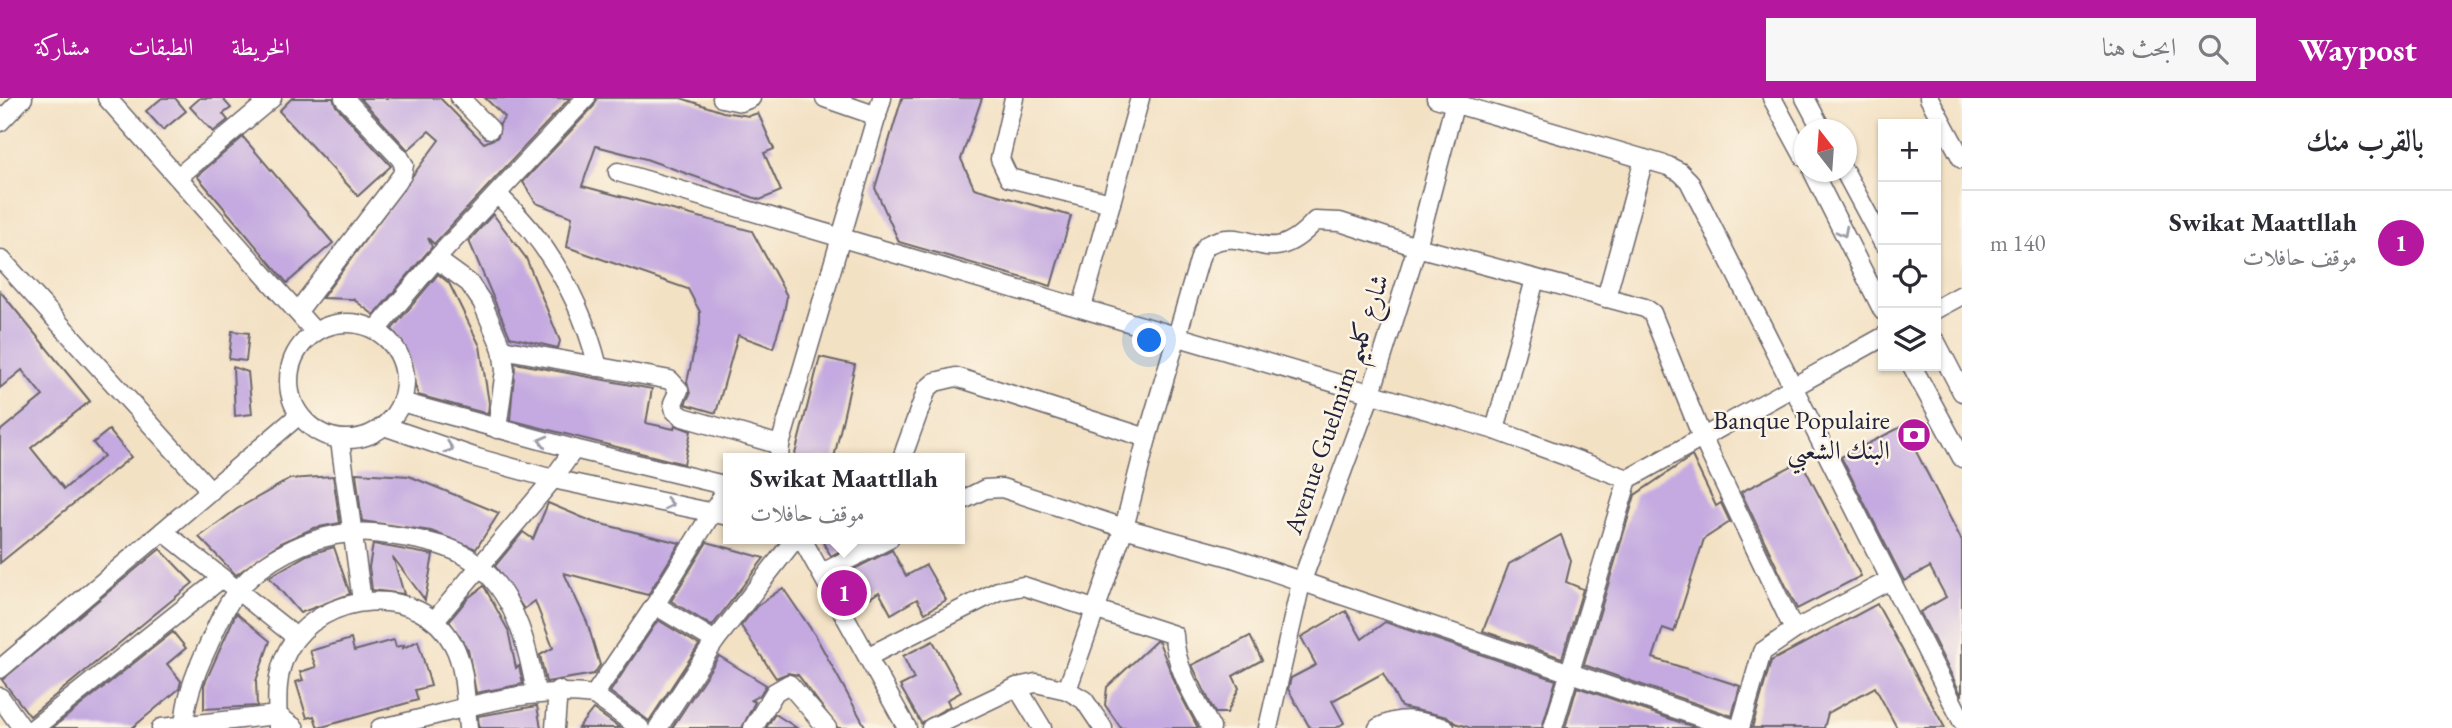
<!DOCTYPE html>
<html lang="ar">
<meta charset="utf-8">
<style>
:root{--surface:#fff;--page:#f7f7f7;--text:#2b2b33;--muted:#7c7c81;--line:#e1e1e2;--accent:#b5179e}
body{margin:0;font-family:"EB Garamond",Amiri,serif;background:var(--page);color:var(--text);direction:rtl}
.controls{position:absolute;right:21px;top:21px;display:grid;overflow:hidden;border-radius:0px;box-shadow:0 2px 5px #0004}
.controls button{width:63px;height:63px;display:grid;place-items:center;padding:0;border:0;border-bottom:2px solid var(--line);background:var(--surface);color:var(--text);font:35px sans-serif}
.compass{position:absolute;left:1794px;top:21px;width:63px;height:63px;border-radius:50%;background:var(--surface);box-shadow:0 2px 5px #0004;rotate:343deg}
.you{position:absolute;left:1150px;top:243px;width:24px;height:24px;margin:-18px;border:5px solid #fff;border-radius:50%;background:#1a73e8;box-shadow:0 0 0 10px #1a73e833}
.badge{display:grid;place-items:center;width:46px;height:46px;border-radius:50%;background:var(--accent);color:#fff;font-size:23px;font-weight:700}
.pin{position:absolute;translate:-50% -50%;border:4px solid #fff;box-shadow:0 2px 7px #0006}
.popup{position:absolute;left:723px;top:355px;width:242px;height:91px;box-sizing:border-box;display:grid;place-content:center;border-radius:0px;background:var(--surface);filter:drop-shadow(0 2px 5px #0005);font-size:23px;white-space:nowrap;color:var(--muted)}
.popup b{font-size:26px;color:var(--text)}
.popup::after{content:'';position:absolute;left:50%;top:100%;margin-left:-14px;border:14px solid transparent;border-top-color:var(--surface)}
.list{margin:0;padding:0;list-style:none}
h2{display:flex;justify-content:space-between;align-items:center;height:91px;margin:0;padding:0 28px;font-size:30px}
h2 small{font-size:23px;font-weight:400;color:var(--muted)}
.list li{display:grid;grid-template-columns:46px 1fr auto;gap:21px;align-items:center;box-sizing:border-box;height:105px;padding:0 28px;border-top:2px solid var(--line)}
.list b{display:block;font-size:26px;white-space:nowrap}
.list p{margin:0;font-size:23px;white-space:nowrap;color:var(--muted)}
.list em{font-size:23px;font-style:normal;color:var(--muted)}
.icon{flex:none;width:38px;height:38px;fill:none;stroke:currentColor;stroke-width:2;stroke-linecap:round;stroke-linejoin:round}
.map{position:relative;flex:none;width:1962px;height:630px;overflow:hidden;direction:ltr}
header{display:flex;align-items:center;gap:42px;box-sizing:border-box;height:98px;padding:0 35px;background:var(--accent);color:#fff}
header strong{font-size:33px}
nav{display:flex;gap:38px;margin-inline-start:auto;font-size:24px}
.search{width:490px;height:63px;background:var(--page);display:flex;align-items:center;gap:18px;box-sizing:border-box;padding:0 24px;border-radius:0px;color:var(--muted);font-size:26px}
main{display:flex}
aside{flex:1;background:var(--surface)}
.map>svg:first-child{display:block}
</style>
<header>
<strong>Waypost</strong>
<div class="search"><svg class="icon" aria-label="search" viewBox="0 0 24 24"><circle cx="10" cy="10" r="6"/><path d="M15 15l6 6"/></svg>ابحث هنا</div>
<nav><a>الخريطة</a><a>الطبقات</a><a>مشاركة</a></nav>
</header>
<main>
<aside>
<h2>بالقرب منك<small></small></h2>
<ul class="list">
<li><span class="badge">1</span><div><b>Swikat Maattllah</b><p>موقف حافلات</p></div><em>140 m</em></li>
</ul>
</aside>
<div class="map">
<svg width="1962" height="630" viewBox="0 0 1962 630">
<rect width="100%" height="100%" fill="#fcf5e5"/>
<filter id="ink" filterUnits="userSpaceOnUse"><feTurbulence type="fractalNoise" baseFrequency=".0143" numOctaves="2"/><feDisplacementMap in="SourceGraphic" scale="14" xChannelSelector="R" yChannelSelector="G"/><feConvolveMatrix kernelMatrix="1 2 1 2 8 2 1 2 1" color-interpolation-filters="sRGB"/></filter>
<filter id="wash" filterUnits="userSpaceOnUse"><feTurbulence type="fractalNoise" baseFrequency=".00686" numOctaves="4" result="noise"/><feDisplacementMap in="SourceGraphic" scale="28" xChannelSelector="R" yChannelSelector="G"/><feGaussianBlur stdDeviation="1.57" result="paint"/><feColorMatrix in="noise" values="0 0 0 0 0 0 0 0 0 0 0 0 0 0 0 0 0 1.4 0 .05"/><feComposite in="paint" operator="in"/></filter>
<g filter="url(#wash)">
<rect width="100%" height="100%" fill="#f3e1c4"/>
<g id="blocks">
<g fill="#c4aae0">
<path d="M 162,0 L 175,0 L 186,13 L 163,32 L 146,13 Z"/>
<path d="M 200,0 L 222,0 L 231,10 L 223,16 L 228,22 L 213,34 L 190,9 Z"/>
<path d="M 292,0 L 333,0 L 336,8 L 391,68 L 358,98 L 279,13 Z"/>
<path d="M 360,0 L 440,0 L 484,45 L 498,39 L 500,26 L 505,19 L 485,0 L 570,0 L 434,146 L 428,140 L 432,149 L 374,217 L 353,201 L 322,200 L 439,42 L 429,33 L 408,52 Z"/>
<path d="M 597,0 L 681,0 L 723,14 L 749,18 L 758,15 L 774,51 L 764,55 L 781,93 L 760,102 L 646,61 L 596,48 L 582,88 L 752,133 L 787,198 L 784,214 L 773,250 L 738,237 L 716,315 L 685,306 L 690,296 L 687,284 L 700,226 L 700,214 L 688,191 L 567,149 L 572,119 L 536,105 L 523,84 L 594,8 Z"/>
<path d="M 902,0 L 982,0 L 961,61 L 974,90 L 1071,118 L 1051,188 L 899,144 L 875,90 Z"/>
<path d="M 243,39 L 333,145 L 287,185 L 197,78 Z"/>
<path d="M 493,116 L 526,160 L 560,243 L 558,250 L 510,239 L 469,143 Z"/>
<path d="M 438,176 L 449,185 L 480,248 L 489,305 L 488,316 L 418,297 L 403,245 L 392,231 Z"/>
<path d="M 0,193 L 90,303 L 31,350 L 64,391 L 104,358 L 93,345 L 109,332 L 131,359 L 0,465 L 0,333 L 43,298 L 22,272 L 0,290 Z"/>
<path d="M 232,233 L 249,235 L 246,263 L 229,261 Z"/>
<path d="M 820,259 L 855,267 L 834,360 L 794,360 Z"/>
<path d="M 515,265 L 652,291 L 646,325 L 674,331 L 675,327 L 691,333 L 684,366 L 510,322 Z"/>
<path d="M 233,269 L 248,274 L 252,316 L 235,318 Z"/>
<path d="M 1903,328 L 1962,443 L 1962,598 L 1920,514 L 1946,499 L 1930,469 L 1904,483 L 1841,359 Z"/>
<path d="M 1692,358 L 1716,408 L 1721,405 L 1730,424 L 1704,441 L 1674,534 L 1663,530 L 1653,560 L 1740,588 L 1732,618 L 1584,567 L 1635,397 Z"/>
<path d="M 1801,363 L 1861,478 L 1797,511 L 1741,394 Z"/>
<path d="M 356,375 L 409,378 L 499,415 L 476,451 L 431,433 L 362,423 Z"/>
<path d="M 333,378 L 340,425 L 314,430 L 282,444 L 236,477 L 199,439 L 237,411 L 290,381 Z"/>
<path d="M 548,405 L 593,424 L 680,445 L 648,497 L 564,475 L 587,524 L 600,567 L 594,576 L 546,584 L 540,557 L 553,550 L 535,503 L 524,511 L 495,468 L 523,434 L 533,441 Z"/>
<path d="M 1561,437 L 1571,463 L 1566,484 L 1583,491 L 1562,560 L 1483,533 L 1509,466 Z"/>
<path d="M 821,441 L 864,441 L 831,458 Z"/>
<path d="M 707,444 L 764,460 L 712,528 L 671,503 Z"/>
<path d="M 373,446 L 433,457 L 425,502 L 393,459 L 404,496 L 372,492 L 369,469 Z"/>
<path d="M 334,449 L 350,496 L 300,515 L 269,479 L 307,457 Z"/>
<path d="M 160,451 L 193,485 L 30,618 L 2,582 Z"/>
<path d="M 892,452 L 906,478 L 926,467 L 946,502 L 925,515 L 917,501 L 891,516 L 879,494 L 859,507 L 842,477 Z"/>
<path d="M 484,488 L 508,532 L 516,570 L 519,568 L 523,586 L 476,595 L 468,552 L 449,523 L 468,500 Z"/>
<path d="M 783,490 L 815,537 L 866,630 L 838,630 L 798,577 L 788,575 L 776,580 L 741,528 L 757,508 Z"/>
<path d="M 1877,506 L 1945,630 L 1897,630 L 1875,589 L 1828,615 L 1824,630 L 1752,630 L 1771,563 Z"/>
<path d="M 1346,513 L 1362,541 L 1385,524 L 1556,582 L 1542,630 L 1471,630 L 1455,625 L 1448,619 L 1401,609 L 1383,575 L 1332,603 L 1344,625 L 1336,630 L 1310,630 L 1288,591 L 1291,580 L 1316,567 L 1301,539 Z"/>
<path d="M 236,515 L 270,543 L 256,583 L 257,608 L 204,611 L 204,587 Z"/>
<path d="M 658,522 L 699,547 L 649,623 L 610,594 Z"/>
<path d="M 173,534 L 186,550 L 167,566 L 181,583 L 179,591 L 132,630 L 52,630 Z"/>
<path d="M 1250,538 L 1262,562 L 1233,578 L 1239,590 L 1227,615 L 1215,615 L 1192,567 Z"/>
<path d="M 351,541 L 354,553 L 394,542 L 396,549 L 404,547 L 403,550 L 418,543 L 431,588 L 415,592 L 418,602 L 318,630 L 314,618 L 307,620 L 296,584 L 303,582 L 300,574 L 316,569 L 310,553 Z"/>
<path d="M 933,543 L 961,594 L 947,602 L 950,608 L 921,625 L 900,588 L 914,581 L 903,558 Z"/>
<path d="M 1156,543 L 1159,544 L 1177,590 L 1198,630 L 1121,630 L 1105,607 L 1107,589 Z"/>
<path d="M 719,558 L 766,587 L 760,597 L 751,602 L 755,604 L 742,630 L 672,630 Z"/>
<path d="M 1577,589 L 1697,630 L 1565,630 Z"/>
<path d="M 537,608 L 541,630 L 479,630 L 478,618 Z"/>
<path d="M 593,611 L 620,630 L 578,630 Z"/>
<path d="M 775,616 L 797,630 L 766,630 Z"/>
</g>
</g>
</g>
<g filter="url(#ink)">
<use href="#blocks" fill-opacity="0" stroke="#6b656b" stroke-width="2"/>
<g fill="none" stroke-linecap="round" stroke-linejoin="round">
<g stroke="#6b656b" stroke-width="21">
<g id="street">
<path d="M 107,0 L 315,234"/>
<path d="M 460,0 L 490,31"/>
<path d="M 722,0 L 741,4 L 751,0"/>
<path d="M 825,0 L 877,18"/>
<path d="M 1014,0 L 1000,61 L 1009,80 L 1111,105"/>
<path d="M 1436,0 L 1668,68 L 1680,74 L 1689,83 L 1962,623"/>
<path d="M 1772,0 L 1804,59"/>
<path d="M 1805,0 L 1822,32"/>
<path d="M 1929,0 L 1962,61"/>
<path d="M 0,24 L 23,0"/>
<path d="M 618,74 L 1495,332 L 1628,381"/>
<path d="M 1813,74 L 1883,213"/>
<path d="M 1845,74 L 1883,145"/>
<path d="M 178,79 L 272,0"/>
<path d="M 498,97 C 549,145 581,201 598,269"/>
<path d="M 436,161 L 469,185 L 482,204 L 502,251 L 505,272 L 497,331"/>
<path d="M 0,164 L 2,162 L 211,393"/>
<path d="M 1606,200 L 1644,61"/>
<path d="M 1082,209 L 1140,0"/>
<path d="M 1936,211 L 1962,197"/>
<path d="M 298,213 L 402,77 L 404,67 L 400,60 L 344,0"/>
<circle cx="347" cy="283" r="58"/>
<path d="M 376,232 L 436,161 L 586,0"/>
<path d="M 1936,244 L 1962,294"/>
<path d="M 502,251 L 670,282 L 679,292 L 673,305 L 675,313 L 683,319 L 780,347"/>
<path d="M 1912,268 L 1962,360"/>
<path d="M 401,304 L 574,351 L 728,388"/>
<path d="M 384,328 L 477,360 L 553,381 L 728,418"/>
<path d="M 1495,332 L 1535,181"/>
<path d="M 340,343 L 362,503"/>
<path d="M 779,360 L 780,347 L 882,0"/>
<path d="M 902,360 L 927,291 L 935,284 L 956,279 L 1147,340 L 1201,156 L 1207,147 C 1252,124 1266,177 1315,123 L 1340,124 L 1417,149 L 1645,210 L 1652,215 L 1702,339 L 1794,532"/>
<path d="M 959,404 L 985,391 L 1002,390 L 1124,430 L 1230,459 L 1732,630"/>
<path d="M 802,441 L 907,630"/>
<path d="M 822,475 L 889,441"/>
<path d="M 655,507 L 715,543"/>
<path d="M 435,522 L 553,381 L 574,351"/>
<path d="M 296,539 L 163,433 L 299,317"/>
<path d="M 869,558 L 998,493 L 1023,488 L 1174,537 C 1175,570 1196,602 1211,630"/>
<path d="M 0,571 L 163,433"/>
<path d="M 1017,589 L 1036,585 L 1067,592 L 1124,430 L 1147,340"/>
<path d="M 1067,592 L 1084,602 L 1103,630"/>
<path d="M 594,597 L 640,630"/>
<path d="M 0,599 L 22,630"/>
<path d="M 34,630 L 222,480"/>
<path d="M 161,630 L 277,617 L 295,630"/>
<path d="M 185,630 C 183,604 197,571 208,548 C 216,530 223,512 235,496 C 260,463 309,438 350,435 C 369,433 390,437 409,440 C 435,445 462,451 482,470 C 517,503 528,550 536,595"/>
<path d="M 278,630 C 277,603 275,576 288,552 C 321,493 420,484 453,546 C 466,569 465,604 468,630"/>
<path d="M 380,630 C 452,616 518,587 594,597 L 655,507 L 728,389"/>
<path d="M 555,630 L 558,592"/>
<path d="M 658,630 L 715,543 L 795,441"/>
<path d="M 753,630 L 775,594 L 789,586 L 827,630"/>
<path d="M 931,630 L 1017,589 L 1042,630"/>
<path d="M 1268,630 L 1301,485 L 1370,298 L 1417,149 L 1456,0"/>
<path d="M 1378,630 C 1402,617 1420,623 1445,630"/>
<path d="M 1553,630 L 1628,381 L 1883,239"/>
<path d="M 1740,630 L 1762,554 L 1794,532 L 1890,482"/>
</g>
</g>
<use href="#street" stroke="#fff" stroke-width="18"/>
</g>
<defs><path id="oneway-chevron" d="M-2-3.5L2.5 0L-2 3.5" fill="none" stroke-width="1.6" stroke-linecap="round" stroke-linejoin="round" transform="scale(1.75)"/></defs>
<g stroke="#9c9ca7">
<use href="#oneway-chevron" transform="translate(1843 134) rotate(63)"/>
<use href="#oneway-chevron" transform="translate(543 343) rotate(-165)"/>
<use href="#oneway-chevron" transform="translate(449 350) rotate(19)"/>
<use href="#oneway-chevron" transform="translate(669 406) rotate(12)"/>
</g>
</g>
<defs>
<g id="bank-disc" transform="scale(1.75)"><circle r="9.5" fill="#b5179e" stroke="#fcf5e5"/><path d="M-6-4H6V4H-6ZM0-2.3a2.3 2.3 0 1 0 0 4.6a2.3 2.3 0 1 0 0-4.6Z" fill="#fff"/></g>
</defs>
<g fill-rule="evenodd">
<use href="#bank-disc" x="1914" y="337"/>
</g>
<g text-anchor="middle" dominant-baseline="central" stroke-width="5" stroke-linejoin="round" paint-order="stroke">
<g font-size="26" fill="#22223b" stroke="#fcf5e5">
<text transform="translate(1336 306) rotate(-71)">Avenue Guelmim شارع كلميم</text>
</g>
<g font-size="26" fill="#22223b" stroke="#fcf5e5" text-anchor="end">
<text x="1890" y="322">Banque Populaire<tspan x="1890" dy="30">البنك الشعبي</tspan></text>
</g>
</g>
</svg>
<div class="controls">
<button>+</button>
<button>−</button>
<button><svg class="icon" aria-label="locate" viewBox="0 0 24 24"><circle cx="12" cy="12" r="6"/><path d="M12 2v4M12 18v4M2 12h4M18 12h4"/></svg></button>
<button><svg class="icon" aria-label="layers" viewBox="0 0 24 24"><path d="M12 4l9 5-9 5-9-5zM3 14l9 5 9-5"/></svg></button>
</div>
<svg class="compass" viewBox="-18 -18 36 36"><path d="M0-13l5 13h-10z" fill="#e53935"/><path d="M0 13l5-13h-10z" fill="#7c7c81"/></svg>
<div class="you"></div>
<div class="pin badge" style="left:844px;top:495px">1</div>
<div class="popup"><b>Swikat Maattllah</b>موقف حافلات</div>
</div>
</main>
